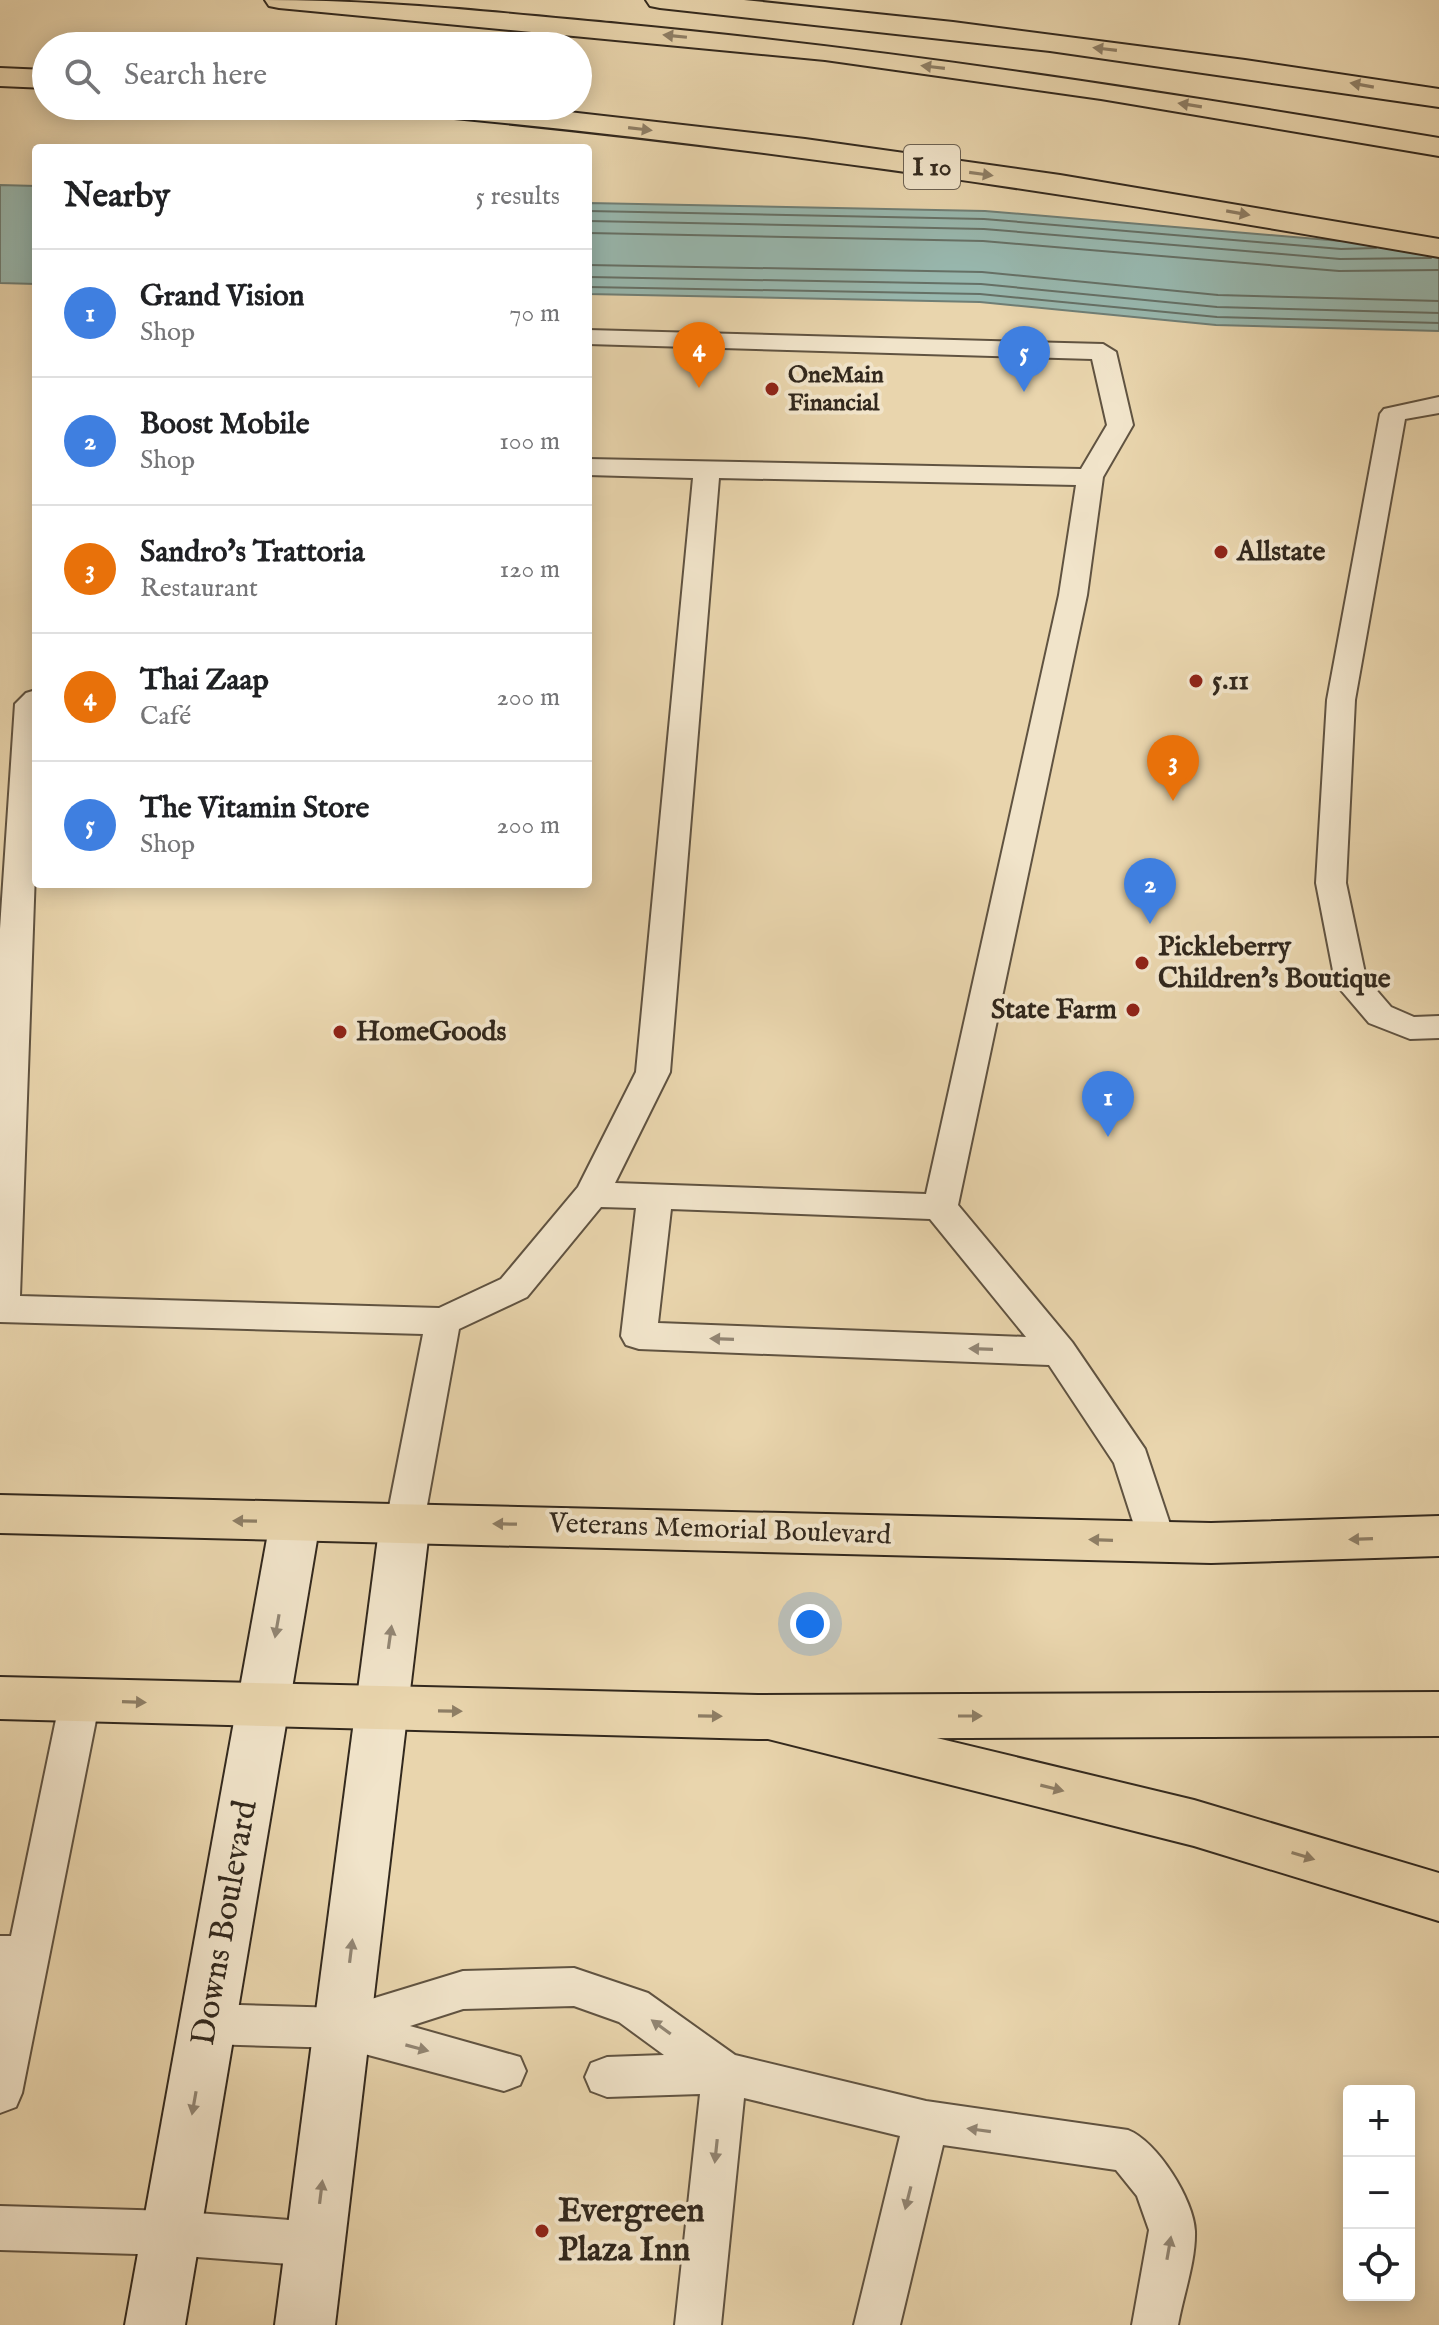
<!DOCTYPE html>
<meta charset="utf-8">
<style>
:root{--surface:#fff;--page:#f2f2f2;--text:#202124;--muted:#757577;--line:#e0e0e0;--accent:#1a73e8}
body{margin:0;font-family:"IM FELL English",serif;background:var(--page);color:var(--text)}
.controls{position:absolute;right:24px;bottom:24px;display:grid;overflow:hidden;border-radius:8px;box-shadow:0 4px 20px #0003}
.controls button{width:72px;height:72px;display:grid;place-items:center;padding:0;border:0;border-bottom:2px solid var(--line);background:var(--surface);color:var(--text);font:40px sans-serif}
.you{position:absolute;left:810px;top:1624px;width:28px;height:28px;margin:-20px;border:6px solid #fff;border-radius:50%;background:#1a73e8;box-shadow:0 0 0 12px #1a73e833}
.badge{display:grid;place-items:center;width:52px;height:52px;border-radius:50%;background:var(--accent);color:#fff;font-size:26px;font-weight:700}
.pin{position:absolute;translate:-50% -66px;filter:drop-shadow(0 2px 4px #0008)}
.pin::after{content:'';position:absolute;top:42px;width:28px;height:24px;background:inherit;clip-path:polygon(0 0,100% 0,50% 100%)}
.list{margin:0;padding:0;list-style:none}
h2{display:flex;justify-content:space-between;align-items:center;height:104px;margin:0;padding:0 32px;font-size:34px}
h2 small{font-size:26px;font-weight:400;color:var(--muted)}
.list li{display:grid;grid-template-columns:52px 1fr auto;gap:24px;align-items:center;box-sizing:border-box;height:128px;padding:0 32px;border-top:2px solid var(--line)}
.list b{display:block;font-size:30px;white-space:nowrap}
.list p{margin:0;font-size:26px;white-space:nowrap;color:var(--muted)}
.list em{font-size:26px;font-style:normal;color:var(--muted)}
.icon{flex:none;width:44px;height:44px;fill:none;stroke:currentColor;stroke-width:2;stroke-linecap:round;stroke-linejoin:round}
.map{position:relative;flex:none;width:1439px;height:2325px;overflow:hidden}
.search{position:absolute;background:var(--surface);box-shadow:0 4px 20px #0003;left:32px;top:32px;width:560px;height:88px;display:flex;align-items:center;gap:20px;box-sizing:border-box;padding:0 28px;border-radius:44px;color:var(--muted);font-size:30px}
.panel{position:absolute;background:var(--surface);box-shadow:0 4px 20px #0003;left:32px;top:144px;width:560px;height:744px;border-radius:8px}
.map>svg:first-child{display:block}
</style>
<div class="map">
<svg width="1439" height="2325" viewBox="0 0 1439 2325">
<rect width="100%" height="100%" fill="#e9d5ad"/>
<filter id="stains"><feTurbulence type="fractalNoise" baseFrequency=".0025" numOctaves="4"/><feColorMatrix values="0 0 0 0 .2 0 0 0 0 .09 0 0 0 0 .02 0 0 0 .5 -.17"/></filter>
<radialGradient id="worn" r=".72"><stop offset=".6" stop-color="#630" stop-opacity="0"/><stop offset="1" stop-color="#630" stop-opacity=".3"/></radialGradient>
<g fill="#98b8af" stroke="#6f7e75" stroke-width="2">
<path d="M 0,185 L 36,186 L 36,284 L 0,283 Z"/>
<path d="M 588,203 L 985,211 L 1341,241 L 1439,240 L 1439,331 L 1216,325 L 980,302 L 588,294 Z"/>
</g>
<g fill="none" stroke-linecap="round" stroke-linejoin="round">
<g stroke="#657066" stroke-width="2">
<path d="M 588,211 L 984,219 L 1341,249 L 1376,248"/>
<path d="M 588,221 L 984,229 L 1340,259 L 1431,258"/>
<path d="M 588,233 L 983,241 L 1339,271 L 1439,270"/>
<path d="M 588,265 L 982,272 L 1218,295 L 1439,301"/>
<path d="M 588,277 L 981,284 L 1217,307 L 1439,313"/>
<path d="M 588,287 L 980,294 L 1217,317 L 1439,323"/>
</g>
<g stroke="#605341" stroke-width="4">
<g id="lane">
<path d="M 588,330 L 1103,344 L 1116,352 L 1133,425 L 1103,477 L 1087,595 L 958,1205 L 1072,1342 L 1145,1449 L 1176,1542 L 1171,1553 L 1157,1557 L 1143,1553 L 1114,1463 L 1049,1365 L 639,1349 L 626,1345 L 621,1336 L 636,1208 L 601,1207 L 527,1297 L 459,1329 L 424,1522 L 418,1533 L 405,1537 L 392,1533 L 386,1522 L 423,1334 L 0,1322 L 0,929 L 15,704 L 26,693 L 36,690 L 36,844 L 20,1296 L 439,1308 L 501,1279 L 578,1187 L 636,1072 L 693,478 L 588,475 L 588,459 L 1081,469 L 1107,425 L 1092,359 L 588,344 ZM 719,478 L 1076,485 L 1059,595 L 926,1194 L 615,1183 L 670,1072 ZM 671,1209 L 930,1219 L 1026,1337 L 658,1323 Z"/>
<path d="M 1439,397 L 1439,413 L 1405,419 L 1355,700 L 1346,883 L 1366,978 L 1391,1007 L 1414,1017 L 1439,1016 L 1439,1038 L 1410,1039 L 1369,1023 L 1340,989 L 1335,981 L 1316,883 L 1327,700 L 1380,414 L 1384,409 Z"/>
<path d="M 80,1683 L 94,1688 L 100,1700 L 22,2093 L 16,2107 L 0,2113 L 0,1936 L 11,1936 L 60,1700 L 66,1688 Z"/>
<path d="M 574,1968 L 648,1993 L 735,2055 L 926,2101 L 1128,2130 C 1157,2141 1194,2200 1195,2231 C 1196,2261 1183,2296 1178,2325 L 1132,2325 L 1149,2230 L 1137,2196 L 1116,2170 L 943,2145 L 900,2325 L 854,2325 L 900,2136 L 744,2098 L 721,2325 L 675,2325 L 700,2094 L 607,2097 L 591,2091 L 585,2077 L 591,2063 L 607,2057 L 664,2055 L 619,2022 L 574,2006 L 463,2009 L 410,2026 L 520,2057 L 526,2071 L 520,2085 L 504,2091 L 342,2048 L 207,2044 L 192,2038 L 185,2024 L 192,2010 L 207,2004 L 342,2008 L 463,1971 Z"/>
<path d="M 0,2206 L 171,2211 L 315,2222 L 331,2228 L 338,2244 L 331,2260 L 315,2266 L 171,2255 L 0,2250 Z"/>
</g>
</g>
<g stroke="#32281d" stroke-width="4">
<g id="secondary">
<path d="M 295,1503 L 312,1508 L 320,1522 L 185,2325 L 125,2325 L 270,1522 L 278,1508 Z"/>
<path d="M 405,1503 L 422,1508 L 430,1522 L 335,2325 L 275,2325 L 380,1522 L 388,1508 Z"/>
</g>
</g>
<g stroke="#32281d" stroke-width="4">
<g id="primary">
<path d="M 0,1495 L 1211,1523 L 1439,1516 L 1439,1556 L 1211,1563 L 0,1533 Z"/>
<path d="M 0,1677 L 758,1695 L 1439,1692 L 1439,1736 L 758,1739 L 0,1719 Z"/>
</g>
</g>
<g stroke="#32281d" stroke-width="4">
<g id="highway">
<path d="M 265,0 C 384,0 502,13 620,24 C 897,50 1165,92 1439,138 L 1439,156 L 1101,99 L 825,60 L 279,8 L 269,6 Z"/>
<path d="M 646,0 L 744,0 L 953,22 L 1245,60 L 1439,89 L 1439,107 L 1050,51 L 660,8 L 650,6 Z"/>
<path d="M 0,68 L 46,70 L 46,88 L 0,86 Z"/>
<path d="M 409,106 L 516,106 L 805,139 L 1060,175 L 1439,239 L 1439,257 C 1102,198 764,147 423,115 L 413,112 Z"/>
<path d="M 758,1695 L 1194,1800 L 1439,1873 L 1439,1921 L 1194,1846 L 740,1732 L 732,1717 L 740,1702 Z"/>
</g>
</g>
<use href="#lane" fill="#f1e4ca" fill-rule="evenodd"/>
<use href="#secondary" fill="#f1e4ca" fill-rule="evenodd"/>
<use href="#primary" fill="#e9d5ad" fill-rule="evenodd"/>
<use href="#highway" fill="#e9d5ad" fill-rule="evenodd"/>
</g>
<defs><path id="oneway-solid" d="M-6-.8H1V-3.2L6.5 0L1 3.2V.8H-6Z" transform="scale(2)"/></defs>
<g fill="#8e7e65">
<use href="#oneway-solid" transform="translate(675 36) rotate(-174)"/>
<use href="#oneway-solid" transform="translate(1105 49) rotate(-173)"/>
<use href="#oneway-solid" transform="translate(933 67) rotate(-173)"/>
<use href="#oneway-solid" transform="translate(1362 85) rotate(-170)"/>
<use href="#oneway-solid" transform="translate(1190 105) rotate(-171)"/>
<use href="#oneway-solid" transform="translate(640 129) rotate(7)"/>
<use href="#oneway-solid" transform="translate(981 174) rotate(8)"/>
<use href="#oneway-solid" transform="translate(1238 213) rotate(10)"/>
<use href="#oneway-solid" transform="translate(245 1521) rotate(-179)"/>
<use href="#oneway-solid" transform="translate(505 1524) rotate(-179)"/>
<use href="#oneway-solid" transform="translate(1361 1539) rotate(178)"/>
<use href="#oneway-solid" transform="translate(1101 1540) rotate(-178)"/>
<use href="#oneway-solid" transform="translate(134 1702) rotate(2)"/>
<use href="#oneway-solid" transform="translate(450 1711) rotate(1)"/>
<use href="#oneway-solid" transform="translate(710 1716) rotate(1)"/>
<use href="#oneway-solid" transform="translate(970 1716)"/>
<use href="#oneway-solid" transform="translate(1052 1788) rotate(14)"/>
<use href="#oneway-solid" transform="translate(1303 1856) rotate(17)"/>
</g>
<g fill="#928674">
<use href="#oneway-solid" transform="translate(722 1339) rotate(-178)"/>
<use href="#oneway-solid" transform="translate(981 1349) rotate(-178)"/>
<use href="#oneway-solid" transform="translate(277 1626) rotate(100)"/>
<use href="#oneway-solid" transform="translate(390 1637) rotate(-82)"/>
<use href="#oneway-solid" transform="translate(351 1951) rotate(-83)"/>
<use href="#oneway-solid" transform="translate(661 2027) rotate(-144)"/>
<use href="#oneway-solid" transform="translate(417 2048) rotate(15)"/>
<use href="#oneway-solid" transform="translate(194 2103) rotate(100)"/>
<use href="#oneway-solid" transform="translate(979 2130) rotate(-172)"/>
<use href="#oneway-solid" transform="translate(716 2151) rotate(96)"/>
<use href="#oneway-solid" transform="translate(321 2192) rotate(-83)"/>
<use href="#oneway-solid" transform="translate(908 2198) rotate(104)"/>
<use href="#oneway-solid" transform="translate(1169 2248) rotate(-80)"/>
</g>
<g fill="#8f2418" stroke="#f1e4ca" stroke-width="3">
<circle cx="772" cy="389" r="8"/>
<circle cx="1221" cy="552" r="8"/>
<circle cx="1196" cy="681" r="8"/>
<circle cx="1142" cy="963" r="8"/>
<circle cx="1133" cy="1010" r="8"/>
<circle cx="340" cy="1032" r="8"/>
<circle cx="542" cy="2231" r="8"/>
</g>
<g text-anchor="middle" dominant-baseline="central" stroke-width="8" stroke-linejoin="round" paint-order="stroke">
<g font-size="24" font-weight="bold" fill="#32281d" stroke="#f1e4ca" text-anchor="start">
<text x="788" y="375">OneMain<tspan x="788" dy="28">Financial</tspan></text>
</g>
<rect fill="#f1e4ca" stroke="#6b6051" stroke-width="2" x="904" y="145" width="56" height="44" rx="6"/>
<g font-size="26" font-weight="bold" fill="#32281d">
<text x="932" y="167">I 10</text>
</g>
<g font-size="28" font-weight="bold" fill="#32281d" stroke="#f1e4ca" text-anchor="start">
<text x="1237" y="552">Allstate</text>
<text x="1212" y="681">5.11</text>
<text x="1158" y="947">Pickleberry<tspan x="1158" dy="32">Children's Boutique</tspan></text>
<text x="1117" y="1010" text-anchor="end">State Farm</text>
<text x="356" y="1032">HomeGoods</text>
</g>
<g font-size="28" fill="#32281d" stroke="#f1e4ca">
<text transform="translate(720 1530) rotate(2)">Veterans Memorial Boulevard</text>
</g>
<g font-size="34" fill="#32281d" stroke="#f1e4ca">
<text transform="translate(225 1923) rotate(-80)">Downs Boulevard</text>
</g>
<g font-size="34" font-weight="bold" fill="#32281d" stroke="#f1e4ca" text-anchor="start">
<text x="558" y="2211">Evergreen<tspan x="558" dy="39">Plaza Inn</tspan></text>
</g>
</g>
<rect width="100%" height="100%" filter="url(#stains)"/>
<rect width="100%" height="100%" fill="url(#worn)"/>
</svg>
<div class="controls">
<button>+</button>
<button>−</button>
<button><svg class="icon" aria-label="locate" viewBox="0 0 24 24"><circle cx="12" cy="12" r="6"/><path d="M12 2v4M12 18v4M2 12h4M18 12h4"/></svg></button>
</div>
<div class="you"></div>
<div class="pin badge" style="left:1108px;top:1137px;background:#3f7fe0">1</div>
<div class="pin badge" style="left:1150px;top:924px;background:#3f7fe0">2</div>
<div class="pin badge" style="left:1173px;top:801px;background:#e8710a">3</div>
<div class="pin badge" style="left:699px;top:388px;background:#e8710a">4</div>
<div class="pin badge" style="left:1024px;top:392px;background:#3f7fe0">5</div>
<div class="search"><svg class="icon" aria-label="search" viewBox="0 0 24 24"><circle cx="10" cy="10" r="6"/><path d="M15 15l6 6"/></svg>Search here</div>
<section class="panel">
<h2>Nearby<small>5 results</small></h2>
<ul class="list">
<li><span class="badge" style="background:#3f7fe0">1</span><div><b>Grand Vision</b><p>Shop</p></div><em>70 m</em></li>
<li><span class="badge" style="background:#3f7fe0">2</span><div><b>Boost Mobile</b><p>Shop</p></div><em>100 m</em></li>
<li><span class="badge" style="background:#e8710a">3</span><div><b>Sandro's Trattoria</b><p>Restaurant</p></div><em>120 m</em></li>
<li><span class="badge" style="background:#e8710a">4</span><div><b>Thai Zaap</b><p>Café</p></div><em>200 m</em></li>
<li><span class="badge" style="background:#3f7fe0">5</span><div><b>The Vitamin Store</b><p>Shop</p></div><em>200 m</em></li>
</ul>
</section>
</div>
